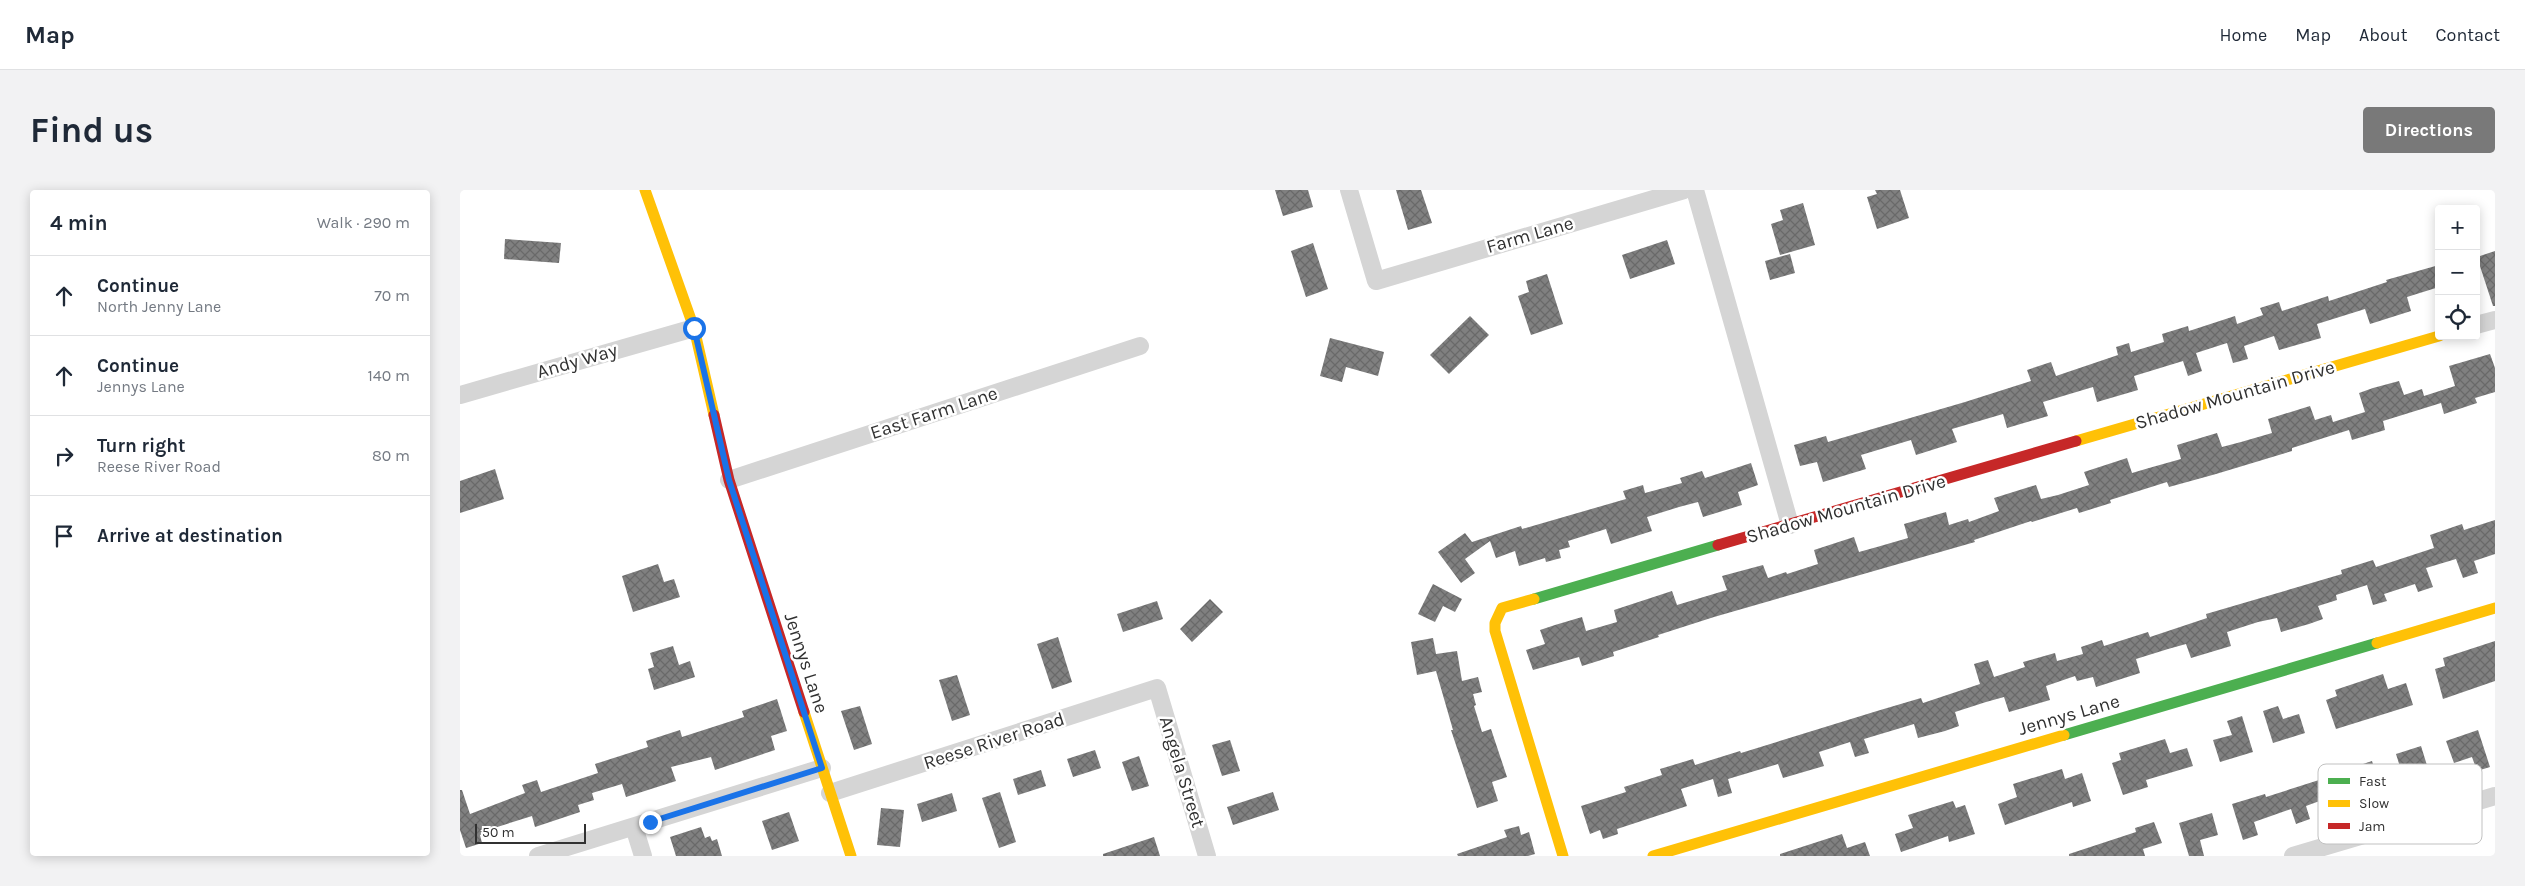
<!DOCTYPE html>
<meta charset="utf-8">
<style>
:root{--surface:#fff;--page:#f2f2f3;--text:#1f2937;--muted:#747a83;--line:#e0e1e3;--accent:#797979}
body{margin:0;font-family:Karla,sans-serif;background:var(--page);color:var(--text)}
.controls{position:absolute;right:15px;top:15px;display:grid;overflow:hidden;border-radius:5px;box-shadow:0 2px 12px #0003}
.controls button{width:45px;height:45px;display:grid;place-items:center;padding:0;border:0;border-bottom:1px solid var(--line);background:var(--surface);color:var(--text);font:25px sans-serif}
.scale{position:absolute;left:15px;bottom:12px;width:111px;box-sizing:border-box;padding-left:5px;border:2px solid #313131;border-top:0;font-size:14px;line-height:18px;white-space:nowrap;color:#313131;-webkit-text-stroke:4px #fff;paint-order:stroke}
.stop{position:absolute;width:15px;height:15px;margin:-11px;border:4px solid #1a73e8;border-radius:50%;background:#fff}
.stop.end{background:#1a73e8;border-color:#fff;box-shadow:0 1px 5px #0008}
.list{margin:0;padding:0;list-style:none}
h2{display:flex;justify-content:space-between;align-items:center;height:65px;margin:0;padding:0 20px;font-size:21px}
h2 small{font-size:16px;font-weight:400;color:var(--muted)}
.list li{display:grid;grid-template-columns:32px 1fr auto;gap:15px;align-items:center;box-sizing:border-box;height:80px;padding:0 20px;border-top:1px solid var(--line)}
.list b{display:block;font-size:19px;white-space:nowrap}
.list p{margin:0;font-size:16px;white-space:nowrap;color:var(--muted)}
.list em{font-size:16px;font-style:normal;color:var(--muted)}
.icon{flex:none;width:28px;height:28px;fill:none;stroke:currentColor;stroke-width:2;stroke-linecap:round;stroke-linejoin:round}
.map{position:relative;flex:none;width:2035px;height:666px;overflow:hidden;border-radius:5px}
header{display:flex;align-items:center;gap:30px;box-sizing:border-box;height:70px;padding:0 25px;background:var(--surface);border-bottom:1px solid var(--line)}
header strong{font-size:24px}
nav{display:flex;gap:28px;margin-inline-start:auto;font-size:18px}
.intro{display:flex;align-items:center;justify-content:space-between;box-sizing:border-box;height:120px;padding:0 30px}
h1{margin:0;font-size:35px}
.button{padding:12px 22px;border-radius:5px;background:var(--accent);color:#fff;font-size:18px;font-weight:700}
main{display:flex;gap:30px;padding:0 30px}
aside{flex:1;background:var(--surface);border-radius:5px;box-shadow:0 2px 12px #0003}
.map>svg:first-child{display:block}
</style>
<header>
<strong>Map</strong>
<nav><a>Home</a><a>Map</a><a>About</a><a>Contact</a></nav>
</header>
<div class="intro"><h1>Find us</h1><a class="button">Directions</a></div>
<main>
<aside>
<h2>4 min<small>Walk · 290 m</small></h2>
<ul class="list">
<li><svg class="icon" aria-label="ahead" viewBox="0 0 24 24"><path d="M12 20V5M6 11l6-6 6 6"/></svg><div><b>Continue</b><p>North Jenny Lane</p></div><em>70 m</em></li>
<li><svg class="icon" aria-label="ahead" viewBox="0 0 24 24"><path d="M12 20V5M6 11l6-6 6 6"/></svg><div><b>Continue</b><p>Jennys Lane</p></div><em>140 m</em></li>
<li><svg class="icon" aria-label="right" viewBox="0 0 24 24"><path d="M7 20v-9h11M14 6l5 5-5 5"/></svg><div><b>Turn right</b><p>Reese River Road</p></div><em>80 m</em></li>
<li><svg class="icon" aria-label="arrive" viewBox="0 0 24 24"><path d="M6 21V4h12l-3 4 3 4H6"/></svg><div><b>Arrive at destination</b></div></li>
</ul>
</aside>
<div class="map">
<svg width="2035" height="666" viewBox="0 0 2035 666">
<defs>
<pattern id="building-cross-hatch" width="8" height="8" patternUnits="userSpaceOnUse" patternTransform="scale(1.25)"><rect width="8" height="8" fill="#808080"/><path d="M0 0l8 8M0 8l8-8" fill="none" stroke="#696969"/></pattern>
</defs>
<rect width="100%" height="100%" fill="#fff"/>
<g fill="url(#building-cross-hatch)">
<path d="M 815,0 L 848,0 L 853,17 L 823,26 Z"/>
<path d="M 936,0 L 961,0 L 972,33 L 948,40 Z"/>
<path d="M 1415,0 L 1440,0 L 1449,28 L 1417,39 L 1407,7 L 1417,4 Z"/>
<path d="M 1343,13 L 1355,55 L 1320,65 L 1311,34 L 1323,30 L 1320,20 Z"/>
<path d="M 45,49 L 101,53 L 99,73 L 44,69 Z"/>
<path d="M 1207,50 L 1215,74 L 1170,89 L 1162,65 Z"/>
<path d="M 853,53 L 868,99 L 846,107 L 831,61 Z"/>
<path d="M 2035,61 L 2035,116 L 2033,116 L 2017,67 Z"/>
<path d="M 1330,64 L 1335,83 L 1310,90 L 1305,71 Z"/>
<path d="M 1979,75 L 1979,97 L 1947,107 L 1951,121 L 1910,134 L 1905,119 L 1857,134 L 1861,148 L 1819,160 L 1814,146 L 1784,156 L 1788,169 L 1773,173 L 1767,153 L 1736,163 L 1742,181 L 1728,186 L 1723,171 L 1674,186 L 1678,200 L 1637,212 L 1633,197 L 1583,212 L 1588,226 L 1547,238 L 1543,224 L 1492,239 L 1497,252 L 1456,265 L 1451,250 L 1401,265 L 1406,279 L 1363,292 L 1357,272 L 1340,276 L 1334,255 L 1366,246 L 1368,252 L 1505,212 L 1571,191 L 1567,180 L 1591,172 L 1596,186 L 1658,165 L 1656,157 L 1669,153 L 1671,162 L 1704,152 L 1702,144 L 1728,136 L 1729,141 L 1775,126 L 1777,134 L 1803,125 L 1800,118 L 1819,112 L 1822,121 L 1868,106 L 1869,111 L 1927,92 L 1926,90 Z"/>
<path d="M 1087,84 L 1103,134 L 1071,145 L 1058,106 L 1069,102 L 1066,91 Z"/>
<path d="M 1010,126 L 1029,145 L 989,184 L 970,165 Z"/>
<path d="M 870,148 L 924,162 L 918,186 L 886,177 L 882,192 L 860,186 Z"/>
<path d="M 2030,164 L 2035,178 L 2035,202 L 2015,208 L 2017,213 L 1984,224 L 1981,213 L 1923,231 L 1925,240 L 1892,250 L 1889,240 L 1832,258 L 1832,261 L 1756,284 L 1709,297 L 1707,292 L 1650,310 L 1651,313 L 1619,323 L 1617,318 L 1572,332 L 1571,331 L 1514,350 L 1515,352 L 1254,427 L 1198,445 L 1199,447 L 1153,462 L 1154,466 L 1122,476 L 1119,467 L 1073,480 L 1066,460 L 1085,454 L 1080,440 L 1095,435 L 1122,427 L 1126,441 L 1157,432 L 1154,420 L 1212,401 L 1217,415 L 1267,400 L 1262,386 L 1303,375 L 1308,388 L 1326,382 L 1327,384 L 1358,374 L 1354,360 L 1394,347 L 1399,362 L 1417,357 L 1448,348 L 1444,334 L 1486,322 L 1489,335 L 1508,329 L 1509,332 L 1539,321 L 1534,308 L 1550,303 L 1576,295 L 1581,309 L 1598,305 L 1629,295 L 1624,282 L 1667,268 L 1672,283 L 1689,278 L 1721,269 L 1717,255 L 1757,243 L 1762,257 L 1781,252 L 1812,243 L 1808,229 L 1850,216 L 1855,230 L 1871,225 L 1873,232 L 1905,222 L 1899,203 L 1913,198 L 1939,191 L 1944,205 L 1962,199 L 1964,206 L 1995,196 L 1989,176 Z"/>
<path d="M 1291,273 L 1298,295 L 1278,302 L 1282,315 L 1243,327 L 1238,312 L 1219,317 L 1187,327 L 1192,341 L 1151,354 L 1146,339 L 1108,351 L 1110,357 L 1099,360 L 1101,368 L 1086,372 L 1085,368 L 1059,376 L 1055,361 L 1036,368 L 1030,351 L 1005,369 L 1015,383 L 1001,393 L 978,362 L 1005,343 L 1012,352 L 1061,336 L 1062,339 L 1166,309 L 1163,301 L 1183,295 L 1185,303 L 1222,293 L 1220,288 L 1242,281 L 1245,288 Z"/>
<path d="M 35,279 L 44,309 L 0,323 L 0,291 Z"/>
<path d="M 2035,330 L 2035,364 L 2014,371 L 2018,383 L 2003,388 L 1996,369 L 1966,378 L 1973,397 L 1958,402 L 1955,394 L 1924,404 L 1927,411 L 1913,415 L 1907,395 L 1876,405 L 1877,410 L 1858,416 L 1863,429 L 1849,434 L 1821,442 L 1817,428 L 1798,432 L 1767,442 L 1771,456 L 1731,468 L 1726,454 L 1708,459 L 1676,469 L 1680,483 L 1636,497 L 1633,487 L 1617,491 L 1615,486 L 1586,496 L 1590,510 L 1549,522 L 1544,507 L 1526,512 L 1495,522 L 1499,536 L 1485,541 L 1458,548 L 1454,534 L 1404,549 L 1409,563 L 1395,567 L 1390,552 L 1359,562 L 1364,576 L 1323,588 L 1318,574 L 1268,589 L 1272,603 L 1258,607 L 1253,589 L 1221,599 L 1227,616 L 1157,639 L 1158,644 L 1143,649 L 1140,640 L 1130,644 L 1121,616 L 1166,602 L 1164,597 L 1202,585 L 1200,579 L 1233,569 L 1235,575 L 1280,561 L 1281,563 L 1417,521 L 1461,508 L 1463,513 L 1520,494 L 1514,474 L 1528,470 L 1534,487 L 1565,477 L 1563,472 L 1595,463 L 1597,471 L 1623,464 L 1621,457 L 1642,450 L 1644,456 L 1688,442 L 1690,447 L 1747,428 L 1746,424 L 1882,384 L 1881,380 L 1913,370 L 1916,377 L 1974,358 L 1970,345 L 2002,334 L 2004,340 Z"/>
<path d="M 198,374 L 204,392 L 214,389 L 220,407 L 173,422 L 162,386 Z"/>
<path d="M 973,394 L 1002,409 L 995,422 L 983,416 L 975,432 L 958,424 Z"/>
<path d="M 750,409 L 763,422 L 732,452 L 720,439 Z"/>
<path d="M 697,411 L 703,429 L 663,442 L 657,424 Z"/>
<path d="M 598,447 L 612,492 L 592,499 L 577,454 Z"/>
<path d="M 973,448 L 976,464 L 997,461 L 1002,491 L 1018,487 L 1022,502 L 1013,504 L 1016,515 L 1014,516 L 1022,542 L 1031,539 L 1047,587 L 1032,592 L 1038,611 L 1017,618 L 991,540 L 993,540 L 976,481 L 957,485 L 951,452 Z"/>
<path d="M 2035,451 L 2035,491 L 1983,509 L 1975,479 L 1985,476 L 1983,468 Z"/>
<path d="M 213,456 L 219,475 L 230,471 L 235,487 L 194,500 L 188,479 L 194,477 L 190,463 Z"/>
<path d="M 1923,484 L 1928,499 L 1946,493 L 1953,515 L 1876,539 L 1866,510 L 1877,506 L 1875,500 Z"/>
<path d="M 497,485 L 510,525 L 492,531 L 479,490 Z"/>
<path d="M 317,509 L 327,541 L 311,546 L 315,560 L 255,580 L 251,567 L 211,577 L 216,591 L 166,607 L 162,594 L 132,603 L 134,610 L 118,615 L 120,622 L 75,637 L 72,626 L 34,638 L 35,640 L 20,645 L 22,653 L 6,658 L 0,640 L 0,600 L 2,600 L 10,624 L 65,603 L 62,595 L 77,590 L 81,602 L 138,583 L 135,574 L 188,557 L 186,551 L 220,540 L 222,547 L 284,527 L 282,521 Z"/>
<path d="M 400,516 L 412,554 L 394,560 L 381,521 Z"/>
<path d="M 1818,516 L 1823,529 L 1839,524 L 1845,543 L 1813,553 L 1803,521 Z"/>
<path d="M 1782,526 L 1793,562 L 1760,572 L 1753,550 L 1772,545 L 1767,531 Z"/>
<path d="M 2018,540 L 2030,577 L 2017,581 L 2012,567 L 1994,573 L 1986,551 Z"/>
<path d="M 1705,549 L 1710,563 L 1727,558 L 1733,576 L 1686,590 L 1688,597 L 1663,605 L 1652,573 L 1661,570 L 1659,563 Z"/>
<path d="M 770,550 L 780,581 L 762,586 L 752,555 Z"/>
<path d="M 1961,556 L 1970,585 L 1961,588 L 1963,597 L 1948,602 L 1936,564 Z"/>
<path d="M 635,560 L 641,578 L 613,587 L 607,569 Z"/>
<path d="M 679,566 L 689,596 L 672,601 L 662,572 Z"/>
<path d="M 1912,571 L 1923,608 L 1908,613 L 1904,598 L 1886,604 L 1879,582 Z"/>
<path d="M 1602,579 L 1605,589 L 1622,583 L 1631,611 L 1613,617 L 1612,612 L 1545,635 L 1538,614 L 1557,607 L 1553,594 Z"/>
<path d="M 581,580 L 586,596 L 558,605 L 553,589 Z"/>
<path d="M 1859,590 L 1865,609 L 1846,616 L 1850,629 L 1836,634 L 1831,619 L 1794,632 L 1798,645 L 1783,650 L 1772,614 L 1805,604 L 1806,607 Z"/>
<path d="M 540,602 L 556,652 L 539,658 L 522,608 Z"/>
<path d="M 813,602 L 819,620 L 773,635 L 767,617 Z"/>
<path d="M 492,603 L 497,621 L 462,632 L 457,614 Z"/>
<path d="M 1493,611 L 1496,618 L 1505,615 L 1515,644 L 1489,652 L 1488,646 L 1441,662 L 1435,644 L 1453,638 L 1448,625 Z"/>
<path d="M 421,618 L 444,620 L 440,657 L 417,655 Z"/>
<path d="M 329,622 L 339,651 L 312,660 L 302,631 Z"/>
<path d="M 1752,623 L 1758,645 L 1740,650 L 1744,666 L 1729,666 L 1719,633 Z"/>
<path d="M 1694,632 L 1702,653 L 1683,659 L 1685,666 L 1609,666 L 1609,664 L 1676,642 L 1675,638 Z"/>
<path d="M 1059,636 L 1061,645 L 1069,642 L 1075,664 L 1068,666 L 998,666 L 997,664 L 1047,647 L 1044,640 Z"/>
<path d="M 241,637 L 245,648 L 250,646 L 252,651 L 257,649 L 262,666 L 216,666 L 210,647 Z"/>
<path d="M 1382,644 L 1387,658 L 1405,652 L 1410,666 L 1320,666 L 1320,664 Z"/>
<path d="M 694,647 L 700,666 L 643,666 L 643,664 Z"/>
</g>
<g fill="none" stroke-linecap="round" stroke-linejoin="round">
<g stroke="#d5d5d5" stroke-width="18">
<path d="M 889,0 L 916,91 L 1224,0"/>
<path d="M 1235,0 L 1330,335"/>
<path d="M 2016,135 L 2035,130"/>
<path d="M 0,205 L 234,138"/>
<path d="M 269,290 L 680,156"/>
<path d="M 370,603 L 697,498 L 747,666"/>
<path d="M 174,637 L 183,666"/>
<path d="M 78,666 L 362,578"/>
<path d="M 1833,666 L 2035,606"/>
</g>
<g stroke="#4caf50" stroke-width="11">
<path d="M 1074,409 L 1258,355"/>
<path d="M 1604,545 L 1917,453"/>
</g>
<g stroke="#ffc107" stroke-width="11">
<path d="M 185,0 L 234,138 L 254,225"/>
<path d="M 1616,251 L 1979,146"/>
<path d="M 1074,409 L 1042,418 L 1035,433 L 1035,441 L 1103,666"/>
<path d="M 1917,453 L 2035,418"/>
<path d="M 344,522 L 391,666"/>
<path d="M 1193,666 L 1604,545"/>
</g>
<g stroke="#c62828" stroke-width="11">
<path d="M 254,225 L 269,290 L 344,522"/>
<path d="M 1258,355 L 1616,251"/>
</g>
</g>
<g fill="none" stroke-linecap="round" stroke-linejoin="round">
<path stroke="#1a73e8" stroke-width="6" d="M 190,632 L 362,578 L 269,290 L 234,138"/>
</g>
<g text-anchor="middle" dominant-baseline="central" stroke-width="5" stroke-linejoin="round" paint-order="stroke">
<g font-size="19" fill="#313131" stroke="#fff">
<text transform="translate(1070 45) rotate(-16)">Farm Lane</text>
<text transform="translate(117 171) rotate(-16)">Andy Way</text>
<text transform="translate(1775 205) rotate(-16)">Shadow Mountain Drive</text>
<text transform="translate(474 223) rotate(-18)">East Farm Lane</text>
<text transform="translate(1386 319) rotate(-16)">Shadow Mountain Drive</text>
<text transform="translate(346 473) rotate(72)">Jennys Lane</text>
<text transform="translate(1609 525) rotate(-16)">Jennys Lane</text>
<text transform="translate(534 551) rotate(-18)">Reese River Road</text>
<text transform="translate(722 582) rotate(73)">Angela Street</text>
</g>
</g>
<rect x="1858" y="574" width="164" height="80" rx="8" fill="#fff" stroke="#c1c1c1" stroke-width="1"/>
<rect x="1868" y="588" width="22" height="6" fill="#4caf50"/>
<rect x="1868" y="610" width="22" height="7" fill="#ffc107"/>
<rect x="1868" y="633" width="22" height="6" fill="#c62828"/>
<g font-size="14" fill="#313131">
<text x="1899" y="596">Fast</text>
<text x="1899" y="618">Slow</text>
<text x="1899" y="641">Jam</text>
</g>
</svg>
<div class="controls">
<button>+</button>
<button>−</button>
<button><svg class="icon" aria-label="locate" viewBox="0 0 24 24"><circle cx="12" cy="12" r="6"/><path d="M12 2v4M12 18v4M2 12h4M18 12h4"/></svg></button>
</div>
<div class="scale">50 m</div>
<div class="stop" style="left:234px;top:138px"></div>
<div class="stop end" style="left:190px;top:632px"></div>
</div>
</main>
